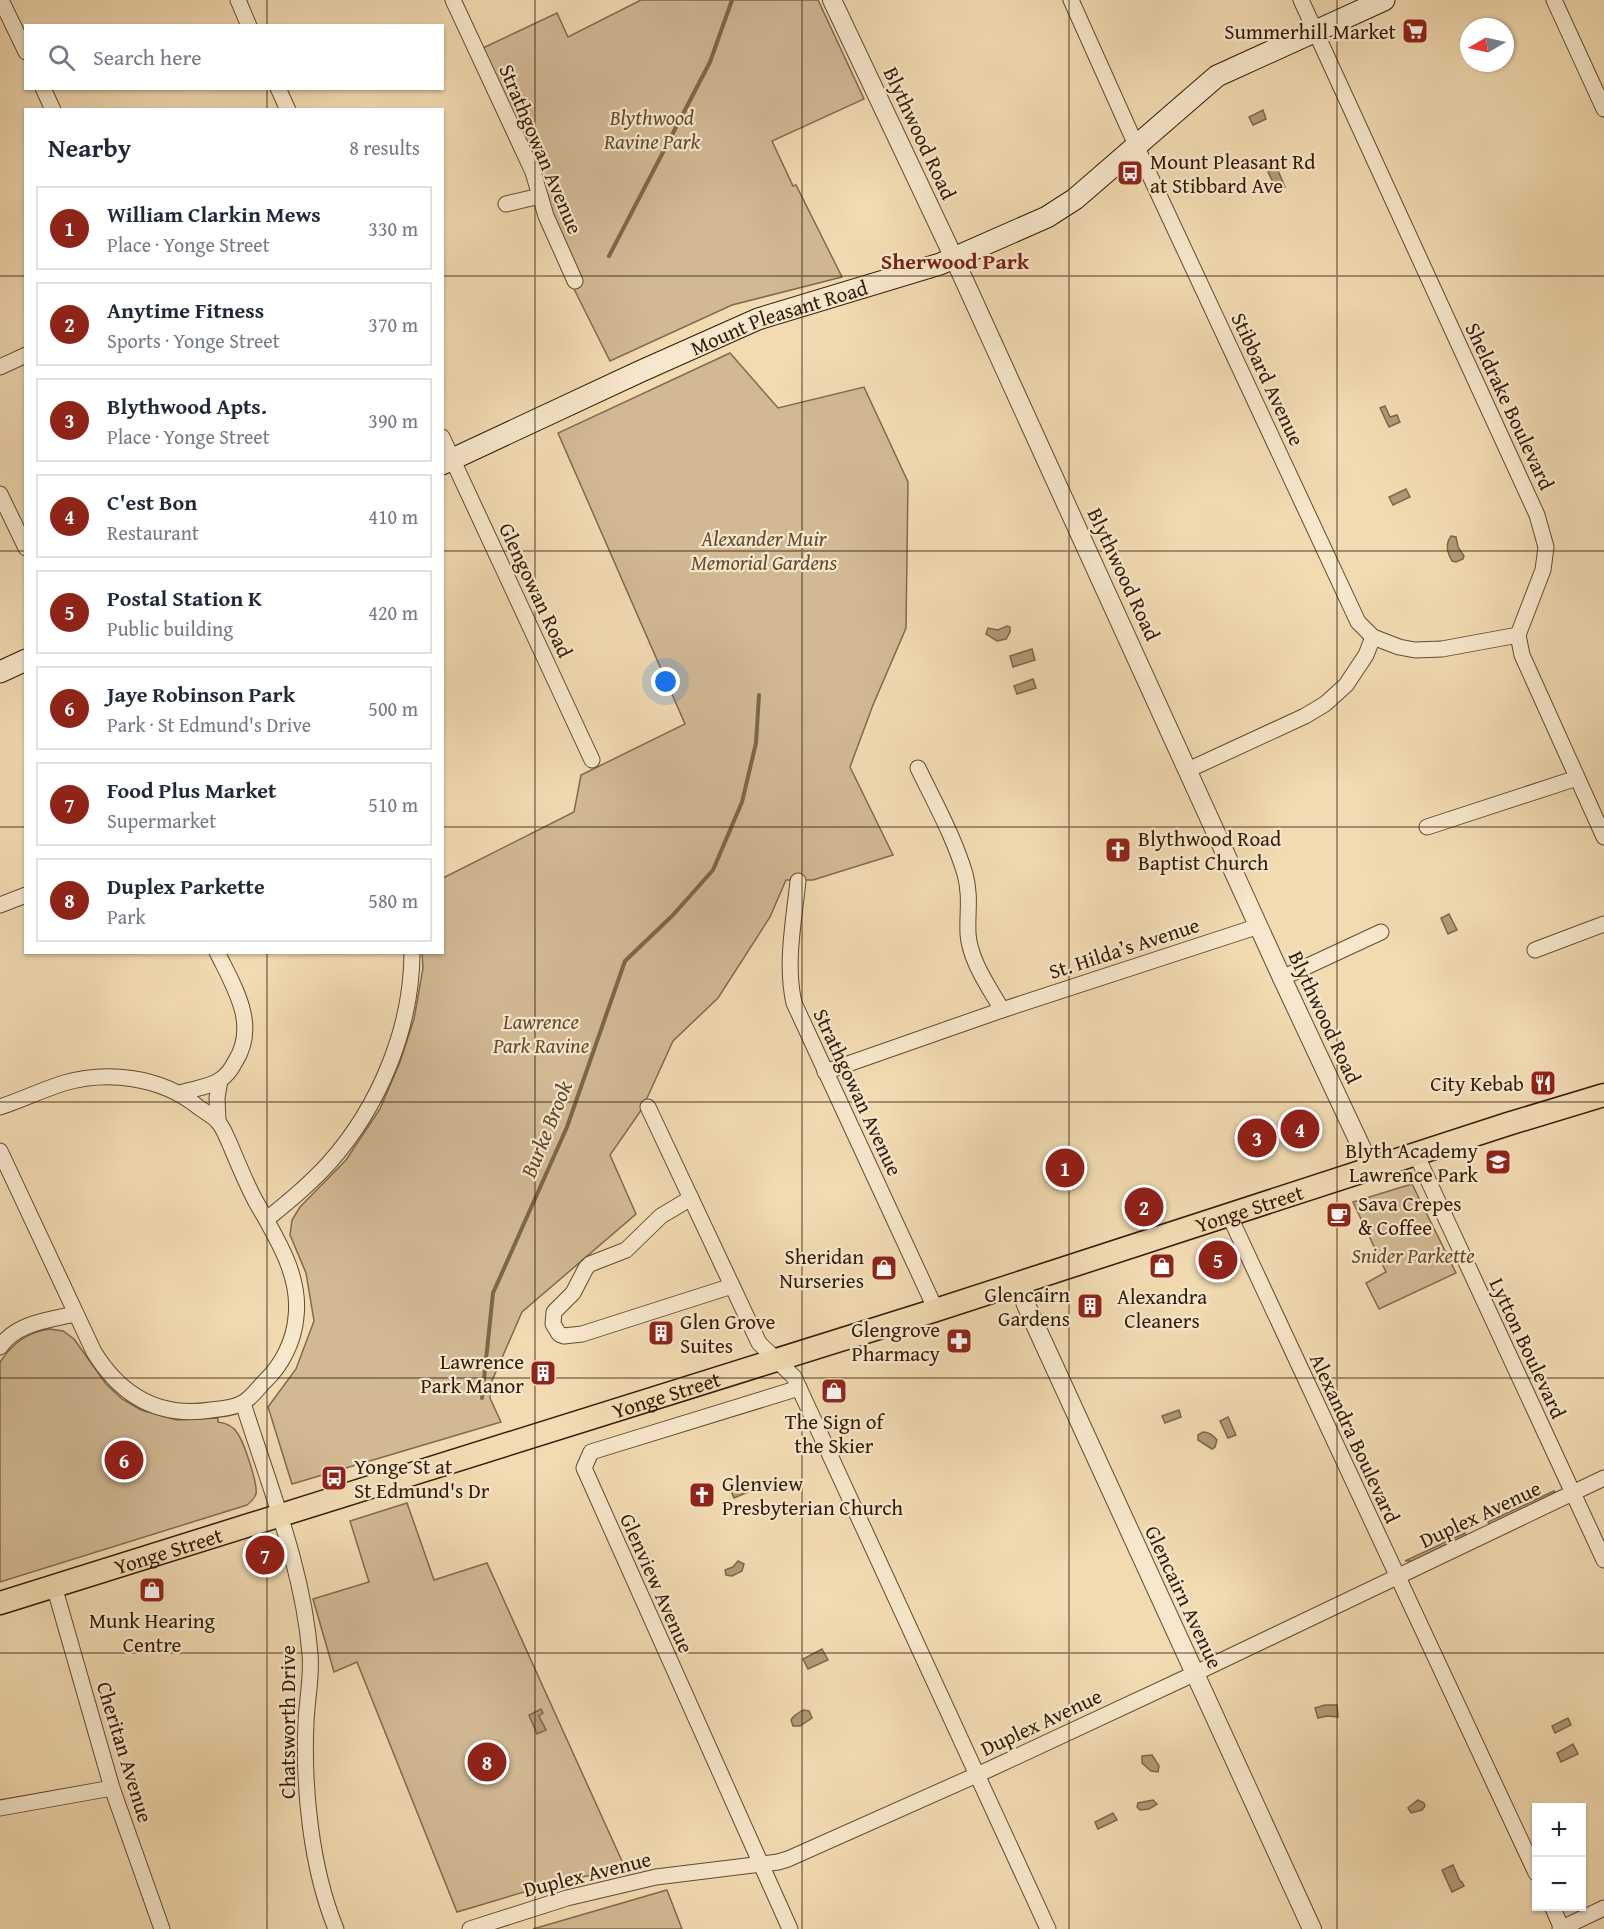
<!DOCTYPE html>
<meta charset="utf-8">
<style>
:root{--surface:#fff;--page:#f2f2f3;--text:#1f2937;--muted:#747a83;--line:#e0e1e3;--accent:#8f2418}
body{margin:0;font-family:"Gentium Book Plus",serif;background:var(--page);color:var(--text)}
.controls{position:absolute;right:18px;bottom:18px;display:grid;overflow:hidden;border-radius:0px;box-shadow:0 2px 4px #0004}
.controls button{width:54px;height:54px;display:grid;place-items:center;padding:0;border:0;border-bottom:2px solid var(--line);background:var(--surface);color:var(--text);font:30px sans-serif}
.compass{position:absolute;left:1460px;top:18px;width:54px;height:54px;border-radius:50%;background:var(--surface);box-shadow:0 2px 4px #0004;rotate:261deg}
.you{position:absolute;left:666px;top:682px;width:21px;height:21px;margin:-15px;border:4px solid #fff;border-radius:50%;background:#1a73e8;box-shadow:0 0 0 9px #1a73e833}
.badge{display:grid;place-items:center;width:39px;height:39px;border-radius:50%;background:var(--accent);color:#fff;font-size:20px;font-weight:700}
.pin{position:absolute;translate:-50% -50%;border:3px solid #fff;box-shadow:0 2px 6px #0006}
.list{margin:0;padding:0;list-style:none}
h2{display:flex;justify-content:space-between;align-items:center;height:78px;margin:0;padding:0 24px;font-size:26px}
h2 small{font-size:20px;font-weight:400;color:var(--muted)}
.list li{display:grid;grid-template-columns:39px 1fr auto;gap:18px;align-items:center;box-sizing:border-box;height:84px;margin:0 12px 12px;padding:0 12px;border:2px solid var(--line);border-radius:0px}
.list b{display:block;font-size:22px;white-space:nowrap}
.list p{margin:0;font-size:20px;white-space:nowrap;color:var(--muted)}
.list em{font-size:20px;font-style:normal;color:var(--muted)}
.icon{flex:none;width:33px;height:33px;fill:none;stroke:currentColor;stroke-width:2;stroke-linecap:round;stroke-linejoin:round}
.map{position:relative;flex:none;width:1604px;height:1929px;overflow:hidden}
.search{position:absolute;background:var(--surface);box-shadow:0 2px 4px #0004;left:24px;top:24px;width:420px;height:66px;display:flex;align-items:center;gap:15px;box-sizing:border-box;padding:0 21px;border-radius:0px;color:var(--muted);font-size:22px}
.panel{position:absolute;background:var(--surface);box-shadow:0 2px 4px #0004;left:24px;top:108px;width:420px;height:846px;border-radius:0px}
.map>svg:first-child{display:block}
</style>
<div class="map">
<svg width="1604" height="1929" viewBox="0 0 1604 1929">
<rect width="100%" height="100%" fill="#f2dab1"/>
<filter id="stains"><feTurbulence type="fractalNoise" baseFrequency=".00333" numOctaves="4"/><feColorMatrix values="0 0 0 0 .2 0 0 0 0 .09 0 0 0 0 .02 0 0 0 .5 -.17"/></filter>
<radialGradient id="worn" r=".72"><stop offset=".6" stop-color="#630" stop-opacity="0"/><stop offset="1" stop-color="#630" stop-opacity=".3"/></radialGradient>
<g fill="#d2b994" stroke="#826a4c" stroke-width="1.5">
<path d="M 641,0 L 818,0 L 864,99 L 772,141 L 793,186 L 796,185 L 842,277 L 732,305 L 610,361 L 567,275 L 483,48 L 557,13 L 568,37 Z"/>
<path d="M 730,353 L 778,408 L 864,387 L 908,482 L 906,628 L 873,705 L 850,767 L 893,855 L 813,880 L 786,880 L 770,917 L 718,998 L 673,1041 L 642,1109 L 610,1155 L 636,1214 L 522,1312 L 491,1383 L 490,1398 L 501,1422 L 292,1484 L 268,1407 L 296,1369 L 314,1321 L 306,1273 L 290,1235 L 292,1220 L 300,1207 L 346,1160 L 380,1109 L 400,1062 L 414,1019 L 423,968 L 422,953 L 442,952 L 443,878 L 574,812 L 581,775 L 685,724 L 558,433 Z"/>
<path d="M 1412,1184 L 1456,1273 L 1379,1309 L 1366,1283 L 1386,1272 L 1353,1202 Z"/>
<path d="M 50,1329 L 63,1331 L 74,1339 L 106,1384 L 122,1399 L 141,1410 L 177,1420 L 218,1418 L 218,1422 C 226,1423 234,1427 238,1434 C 244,1443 258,1484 256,1494 C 254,1499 251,1502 247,1505 L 0,1582 L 0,1362 C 13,1343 27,1332 50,1329 Z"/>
<path d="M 1554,1491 L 1555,1492 L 1553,1494 L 1490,1525 L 1488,1522 Z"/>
<path d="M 407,1503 L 434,1580 L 487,1563 L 626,1870 L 568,1879 L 457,1912 L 357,1662 L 334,1672 L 313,1599 L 369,1582 L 350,1521 Z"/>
<path d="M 1465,1533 L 1466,1535 L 1412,1561 L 1405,1561 Z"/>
<path d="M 667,1890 L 682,1929 L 533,1929 Z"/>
</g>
<g fill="#b19977" stroke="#7f6649" stroke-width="1.5">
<path d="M 1263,110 L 1266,119 L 1253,125 L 1249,117 Z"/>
<path d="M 1277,168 L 1285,187 L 1277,190 L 1268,172 Z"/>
<path d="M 1385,406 L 1390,417 L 1397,415 L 1400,422 L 1389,427 L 1380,408 Z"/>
<path d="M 1406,489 L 1410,497 L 1393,505 L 1389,497 Z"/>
<path d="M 1451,536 L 1456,537 L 1458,547 L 1464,556 L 1463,559 L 1456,562 L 1452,561 C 1447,552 1445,545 1451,536 Z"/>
<path d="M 1007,626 L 1010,627 L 1010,632 L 1006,639 L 997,641 L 986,634 L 988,628 L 998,630 Z"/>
<path d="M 1032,649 L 1035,660 L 1013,667 L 1010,656 Z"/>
<path d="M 1033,679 L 1036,688 L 1017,694 L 1014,686 Z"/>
<path d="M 1449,914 L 1457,930 L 1448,934 L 1441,918 Z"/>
<path d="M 1179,1410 L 1181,1417 L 1165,1423 L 1162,1416 Z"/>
<path d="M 1228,1417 L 1236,1435 L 1228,1438 L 1220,1421 Z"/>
<path d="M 1203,1432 C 1209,1432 1213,1435 1217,1440 L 1215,1447 L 1212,1449 L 1198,1440 L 1198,1435 Z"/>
<path d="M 744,1483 L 748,1492 L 734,1498 L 730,1489 Z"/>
<path d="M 738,1561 L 744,1564 L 742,1571 L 732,1576 L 726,1575 L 725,1570 L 733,1567 Z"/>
<path d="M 822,1649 L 828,1660 L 808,1669 L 803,1659 Z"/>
<path d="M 1325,1705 L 1337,1705 L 1338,1717 L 1327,1716 L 1318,1718 L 1315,1708 Z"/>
<path d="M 541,1709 L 543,1713 L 539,1716 L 546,1730 L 537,1734 L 529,1715 Z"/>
<path d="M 803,1710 L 809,1711 L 812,1718 L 800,1726 L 793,1726 L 791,1720 L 794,1716 Z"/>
<path d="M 1568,1718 L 1571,1725 L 1555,1733 L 1552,1726 Z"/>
<path d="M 1573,1744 L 1578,1754 L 1561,1762 L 1557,1753 Z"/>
<path d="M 1152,1755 L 1159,1766 L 1158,1772 L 1151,1771 L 1142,1763 L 1142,1756 Z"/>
<path d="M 1153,1800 L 1157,1804 L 1149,1809 L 1140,1810 L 1137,1807 L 1138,1803 Z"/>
<path d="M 1418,1800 L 1424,1803 L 1425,1806 L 1422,1810 L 1411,1813 L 1408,1808 Z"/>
<path d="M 1113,1813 L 1117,1820 L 1098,1829 L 1095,1822 Z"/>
<path d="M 1453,1865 L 1460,1881 L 1462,1882 L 1464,1886 L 1452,1892 L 1442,1870 Z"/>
</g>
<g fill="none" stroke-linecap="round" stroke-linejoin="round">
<g stroke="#7f6649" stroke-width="4">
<path d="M 609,256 L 710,62 L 732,0"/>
<path d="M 482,1398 L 493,1293 L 567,1127 L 625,961 L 673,915 L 713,870 L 742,802 L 756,743 L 759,695"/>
</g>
<g stroke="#634a30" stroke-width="17">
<g id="minor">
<path d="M 1,0 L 26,52"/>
<path d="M 238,0 L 249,26"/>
<path d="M 453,0 L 533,172 L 546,216 L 575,281"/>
<path d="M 1071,0 L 1144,163 L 1358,622 L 1373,637 L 1399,647 L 1415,650 L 1442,649 L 1518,635"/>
<path d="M 1301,0 L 1537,515 L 1546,547 L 1543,570 L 1518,635 L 1522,655 L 1604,837"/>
<path d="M 1554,0 L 1604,109"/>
<path d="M 43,88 L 53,110"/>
<path d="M 278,88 L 288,110"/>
<path d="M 506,204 L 540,196"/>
<path d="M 0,367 L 26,355"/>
<path d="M 442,437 L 592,760"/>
<path d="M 0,494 L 26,548"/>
<path d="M 918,768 C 935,803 954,837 965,874 C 971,897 967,912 968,934 C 970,961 989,987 1002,1010"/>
<path d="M 1188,770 L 1305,716 L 1325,704 L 1346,685 L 1366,655 L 1373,637"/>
<path d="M 1427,827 L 1577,778"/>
<path d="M 798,881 C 794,920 785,964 794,1003 L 936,1310"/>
<path d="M 0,905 L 26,895"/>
<path d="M 1535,950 L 1604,924"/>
<path d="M 1282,978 L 1381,932"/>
<path d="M 825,1072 L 1002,1010 L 1259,926"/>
<path d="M 180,1093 C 192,1089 210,1087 220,1080 C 226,1076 232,1068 235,1062 C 259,1025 234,987 217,952"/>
<path d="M 0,1107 C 21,1100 42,1090 64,1083 C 107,1070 161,1077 197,1106 C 203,1111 214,1116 218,1122 C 223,1127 226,1136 229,1142 C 237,1161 245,1181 255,1200 C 275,1236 301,1274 296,1317 C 294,1341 282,1365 265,1381 C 258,1388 251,1399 242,1403 C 234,1408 221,1409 211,1410 C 159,1418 121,1396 94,1352 L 0,1151"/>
<path d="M 648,1107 L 759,1343 L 794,1377 L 1048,1929"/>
<path d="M 218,1121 L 217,1098 L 220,1080"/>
<path d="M 1416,1154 L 1604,1560"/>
<path d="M 691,1198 L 661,1216 L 626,1250 L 590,1264 L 586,1268 L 573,1293 L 554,1312 L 553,1324 L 559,1334 L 564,1336 L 582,1334 L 732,1286"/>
<path d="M 1229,1215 L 1536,1873"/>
<path d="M 267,1219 C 289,1201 310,1184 329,1163 C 379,1107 412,1028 412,952"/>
<path d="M 0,1347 C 16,1323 49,1320 75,1314"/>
<path d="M 243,1403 C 269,1486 303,1567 310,1654 C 312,1677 307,1699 306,1722 C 303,1788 311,1868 336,1929"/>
<path d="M 54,1586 L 112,1788 L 162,1929"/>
<path d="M 0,1808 L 112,1788"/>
<path d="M 1552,1906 L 1562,1929"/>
<path d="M 470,1929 L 567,1898 L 656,1877 L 778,1862 L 788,1859 L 990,1769 L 1183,1679 L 1604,1478"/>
<path d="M 790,1929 L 584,1468 L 591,1452 L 799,1388"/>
<path d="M 1560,1929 L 1604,1908"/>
</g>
</g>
<g stroke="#634a30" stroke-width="20">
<g id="tertiary">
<path d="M 832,0 L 954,258 L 1282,978 L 1371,1168"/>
<path d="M 1018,1283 L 1027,1307 L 1312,1929"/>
</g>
</g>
<g stroke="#331a05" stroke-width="23">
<g id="secondary">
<path id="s1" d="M 442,464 L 639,372 L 758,319 L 940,264 L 1047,217 L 1075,199 L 1217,76 L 1384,0"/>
<path d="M 0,672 L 26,660"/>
</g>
</g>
<g stroke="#331a05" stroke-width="25">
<g id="primary">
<path id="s2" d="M 0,1603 L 936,1310 L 1508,1124 L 1604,1095"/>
</g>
</g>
<use href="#minor" stroke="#f7e7cc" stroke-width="15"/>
<use href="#tertiary" stroke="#f7e7cc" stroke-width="18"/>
<use href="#secondary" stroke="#f7e7cc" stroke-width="21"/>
<use href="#primary" stroke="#f2dab1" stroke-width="22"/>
</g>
<path fill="none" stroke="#331a05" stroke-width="1.5" stroke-opacity="0.55" d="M 267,0 L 267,26M 535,0 L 535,1929M 802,0 L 802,1929M 1069,0 L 1069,1929M 1337,0 L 1337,1929M 267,88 L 267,110M 0,276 L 26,276M 442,276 L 1604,276M 0,551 L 26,551M 442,551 L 1604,551M 0,827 L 26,827M 442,827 L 1604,827M 267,952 L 267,1929M 0,1102 L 1604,1102M 0,1378 L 1604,1378M 0,1653 L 1604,1653"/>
<defs>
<g id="supermarket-square" transform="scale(1.35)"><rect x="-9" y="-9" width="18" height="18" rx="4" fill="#8f2418" stroke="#f7e7cc"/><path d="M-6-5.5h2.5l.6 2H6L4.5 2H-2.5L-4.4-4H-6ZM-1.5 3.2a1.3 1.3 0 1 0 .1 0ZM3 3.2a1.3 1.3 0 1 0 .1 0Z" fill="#fff"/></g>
<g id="bus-square" transform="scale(1.35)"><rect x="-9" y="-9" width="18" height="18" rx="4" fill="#8f2418" stroke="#f7e7cc"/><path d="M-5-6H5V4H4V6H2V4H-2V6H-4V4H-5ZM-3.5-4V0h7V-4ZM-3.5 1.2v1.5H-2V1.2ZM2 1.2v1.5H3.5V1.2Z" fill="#fff"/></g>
<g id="church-square" transform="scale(1.35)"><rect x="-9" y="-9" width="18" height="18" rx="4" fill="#8f2418" stroke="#f7e7cc"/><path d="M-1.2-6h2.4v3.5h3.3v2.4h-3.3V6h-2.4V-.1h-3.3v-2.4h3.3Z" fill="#fff"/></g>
<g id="restaurant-square" transform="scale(1.35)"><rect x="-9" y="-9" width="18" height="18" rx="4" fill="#8f2418" stroke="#f7e7cc"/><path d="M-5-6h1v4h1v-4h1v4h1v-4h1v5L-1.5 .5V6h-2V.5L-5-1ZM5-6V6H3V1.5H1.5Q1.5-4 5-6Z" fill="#fff"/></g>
<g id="school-square" transform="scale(1.35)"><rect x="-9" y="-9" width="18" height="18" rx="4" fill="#8f2418" stroke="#f7e7cc"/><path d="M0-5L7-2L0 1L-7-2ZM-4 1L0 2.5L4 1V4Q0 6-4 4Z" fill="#fff"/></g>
<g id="cafe-square" transform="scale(1.35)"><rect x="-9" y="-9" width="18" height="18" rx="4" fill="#8f2418" stroke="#f7e7cc"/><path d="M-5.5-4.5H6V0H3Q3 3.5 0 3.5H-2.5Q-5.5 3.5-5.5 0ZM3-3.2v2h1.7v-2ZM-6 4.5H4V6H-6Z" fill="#fff"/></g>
<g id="shop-square" transform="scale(1.35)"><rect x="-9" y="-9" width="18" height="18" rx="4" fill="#8f2418" stroke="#f7e7cc"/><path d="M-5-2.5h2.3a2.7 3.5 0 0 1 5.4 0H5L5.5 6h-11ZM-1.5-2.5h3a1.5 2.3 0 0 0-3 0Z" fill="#fff"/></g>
<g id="building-square" transform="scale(1.35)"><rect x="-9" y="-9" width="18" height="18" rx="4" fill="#8f2418" stroke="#f7e7cc"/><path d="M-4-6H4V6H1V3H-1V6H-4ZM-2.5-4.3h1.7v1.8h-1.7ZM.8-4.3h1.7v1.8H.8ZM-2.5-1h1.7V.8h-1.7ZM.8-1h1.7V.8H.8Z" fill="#fff"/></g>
<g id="pharmacy-square" transform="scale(1.35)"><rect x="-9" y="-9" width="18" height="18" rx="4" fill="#8f2418" stroke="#f7e7cc"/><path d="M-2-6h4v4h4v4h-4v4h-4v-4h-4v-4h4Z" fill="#fff"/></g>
</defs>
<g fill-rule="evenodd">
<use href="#supermarket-square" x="1415" y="31"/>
<use href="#bus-square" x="1130" y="173"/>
<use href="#church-square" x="1118" y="850"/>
<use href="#restaurant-square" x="1543" y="1083"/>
<use href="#school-square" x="1498" y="1162"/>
<use href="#cafe-square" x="1339" y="1215"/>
<use href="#shop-square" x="1162" y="1266"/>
<use href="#shop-square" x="884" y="1268"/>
<use href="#building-square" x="1090" y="1306"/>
<use href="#building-square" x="661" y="1333"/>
<use href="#pharmacy-square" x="959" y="1341"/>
<use href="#building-square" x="543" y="1373"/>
<use href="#shop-square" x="834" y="1391"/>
<use href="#bus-square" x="334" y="1478"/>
<use href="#church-square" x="702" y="1495"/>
<use href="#shop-square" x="152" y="1590"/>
</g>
<g text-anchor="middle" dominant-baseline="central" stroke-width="4.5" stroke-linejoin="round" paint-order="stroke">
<g font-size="21" fill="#331a05" stroke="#f7e7cc" text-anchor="end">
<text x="1396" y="31">Summerhill Market</text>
<text x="1150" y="161" text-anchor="start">Mount Pleasant Rd<tspan x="1150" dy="24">at Stibbard Ave</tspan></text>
<text x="1138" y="838" text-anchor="start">Blythwood Road<tspan x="1138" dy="24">Baptist Church</tspan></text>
<text x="1524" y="1083">City Kebab</text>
<text x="1478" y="1150">Blyth Academy<tspan x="1478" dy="24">Lawrence Park</tspan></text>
<text x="1358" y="1203" text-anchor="start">Sava Crepes<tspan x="1358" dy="24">&amp; Coffee</tspan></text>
<text x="864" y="1256">Sheridan<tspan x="864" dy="24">Nurseries</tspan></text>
<text x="1070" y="1294">Glencairn<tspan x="1070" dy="24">Gardens</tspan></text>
<text x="1162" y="1296" text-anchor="middle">Alexandra<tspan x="1162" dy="24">Cleaners</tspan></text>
<text x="680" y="1321" text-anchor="start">Glen Grove<tspan x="680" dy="24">Suites</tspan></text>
<text x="940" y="1329">Glengrove<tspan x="940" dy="24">Pharmacy</tspan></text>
<text x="524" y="1361">Lawrence<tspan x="524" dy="24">Park Manor</tspan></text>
<text x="834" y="1421" text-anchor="middle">The Sign of<tspan x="834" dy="24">the Skier</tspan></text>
<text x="354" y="1466" text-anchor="start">Yonge St at<tspan x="354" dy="24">St Edmund's Dr</tspan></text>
<text x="722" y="1483" text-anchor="start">Glenview<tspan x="722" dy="24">Presbyterian Church</tspan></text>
<text x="152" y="1620" text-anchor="middle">Munk Hearing<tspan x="152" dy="24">Centre</tspan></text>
</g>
<g font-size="21" font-style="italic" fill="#634a30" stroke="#f7e7cc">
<text x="652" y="117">Blythwood<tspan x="652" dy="24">Ravine Park</tspan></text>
<text x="764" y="538">Alexander Muir<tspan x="764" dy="24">Memorial Gardens</tspan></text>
<text x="541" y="1021">Lawrence<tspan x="541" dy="24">Park Ravine</tspan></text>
<text x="1413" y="1255">Snider Parkette</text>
</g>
<g font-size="21" fill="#331a05" stroke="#f7e7cc">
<text transform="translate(920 133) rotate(65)">Blythwood Road</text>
<text transform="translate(541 149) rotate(67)">Strathgowan Avenue</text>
<text stroke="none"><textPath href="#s1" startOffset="368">Mount Pleasant Road</textPath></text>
<text transform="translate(1268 379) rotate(65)">Stibbard Avenue</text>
<text transform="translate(1510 406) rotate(65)">Sheldrake Boulevard</text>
<text transform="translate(1124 574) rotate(65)">Blythwood Road</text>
<text transform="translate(536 590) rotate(65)">Glengowan Road</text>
<text transform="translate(1124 948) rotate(-18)">St. Hilda’s Avenue</text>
<text transform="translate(1325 1017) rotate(65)">Blythwood Road</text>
<text transform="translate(858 1092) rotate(65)">Strathgowan Avenue</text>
<text stroke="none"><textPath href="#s2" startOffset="1310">Yonge Street</textPath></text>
<text transform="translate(1528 1348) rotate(65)">Lytton Boulevard</text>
<text stroke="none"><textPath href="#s2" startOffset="698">Yonge Street</textPath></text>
<text transform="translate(1355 1438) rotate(65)">Alexandra Boulevard</text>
<text transform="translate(1480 1514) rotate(-25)">Duplex Avenue</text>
<text stroke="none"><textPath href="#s2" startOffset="176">Yonge Street</textPath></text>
<text transform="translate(657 1583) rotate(66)">Glenview Avenue</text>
<text transform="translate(1184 1597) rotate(65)">Glencairn Avenue</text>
<text transform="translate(287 1722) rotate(-90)">Chatsworth Drive</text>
<text transform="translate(1041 1722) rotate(-25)">Duplex Avenue</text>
<text transform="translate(125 1752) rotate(73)">Cheritan Avenue</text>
<text transform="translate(587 1874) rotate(-14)">Duplex Avenue</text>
</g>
<g font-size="22" font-weight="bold" fill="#7a1f14" stroke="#f7e7cc">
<text x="955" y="261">Sherwood Park</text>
</g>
<g font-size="22" font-style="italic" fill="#5f462d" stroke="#f7e7cc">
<text transform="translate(546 1129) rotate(-68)">Burke Brook</text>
</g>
</g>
<rect width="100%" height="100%" filter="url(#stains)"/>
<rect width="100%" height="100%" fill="url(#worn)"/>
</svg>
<div class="controls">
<button>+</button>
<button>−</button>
</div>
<svg class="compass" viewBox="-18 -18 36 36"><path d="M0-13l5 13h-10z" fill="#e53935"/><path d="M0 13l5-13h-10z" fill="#747a83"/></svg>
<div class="you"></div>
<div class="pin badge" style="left:1065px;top:1168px">1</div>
<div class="pin badge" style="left:1144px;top:1207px">2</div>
<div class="pin badge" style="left:1257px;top:1138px">3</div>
<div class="pin badge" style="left:1300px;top:1129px">4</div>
<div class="pin badge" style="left:1218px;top:1260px">5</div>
<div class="pin badge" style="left:124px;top:1460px">6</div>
<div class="pin badge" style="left:265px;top:1555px">7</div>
<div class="pin badge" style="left:487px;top:1762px">8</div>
<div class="search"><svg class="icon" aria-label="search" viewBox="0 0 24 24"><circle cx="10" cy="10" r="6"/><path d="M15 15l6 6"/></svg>Search here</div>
<section class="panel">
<h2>Nearby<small>8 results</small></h2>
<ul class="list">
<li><span class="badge">1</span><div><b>William Clarkin Mews</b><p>Place · Yonge Street</p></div><em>330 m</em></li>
<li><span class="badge">2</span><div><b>Anytime Fitness</b><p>Sports · Yonge Street</p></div><em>370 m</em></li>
<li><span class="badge">3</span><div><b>Blythwood Apts.</b><p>Place · Yonge Street</p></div><em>390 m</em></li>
<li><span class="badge">4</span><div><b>C'est Bon</b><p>Restaurant</p></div><em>410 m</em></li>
<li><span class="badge">5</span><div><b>Postal Station K</b><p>Public building</p></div><em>420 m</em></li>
<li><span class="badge">6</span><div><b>Jaye Robinson Park</b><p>Park · St Edmund's Drive</p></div><em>500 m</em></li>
<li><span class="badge">7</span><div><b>Food Plus Market</b><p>Supermarket</p></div><em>510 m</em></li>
<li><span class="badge">8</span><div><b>Duplex Parkette</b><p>Park</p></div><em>580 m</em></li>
</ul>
</section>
</div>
